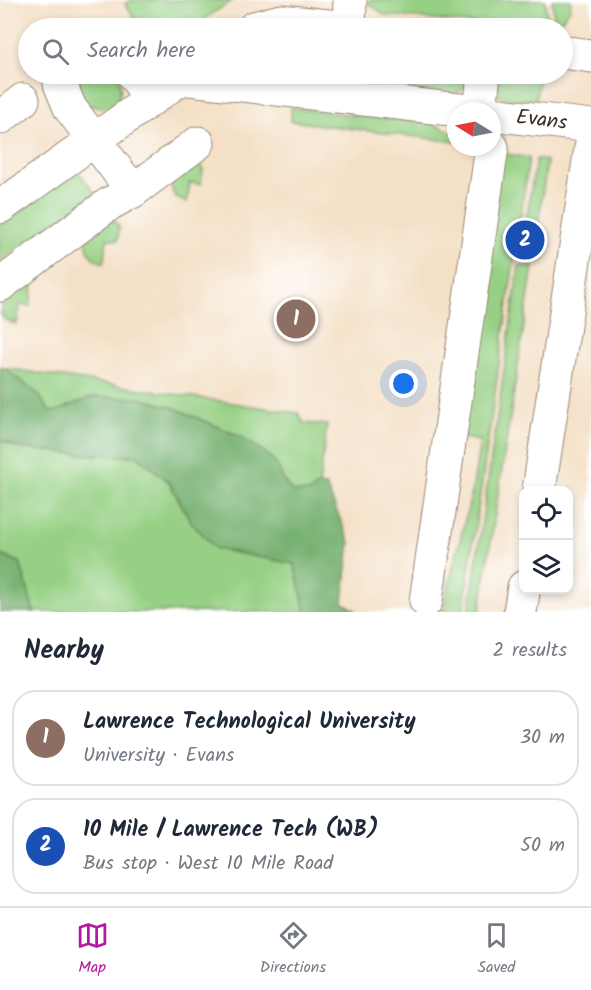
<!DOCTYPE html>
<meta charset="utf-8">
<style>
:root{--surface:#fff;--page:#f6f6f7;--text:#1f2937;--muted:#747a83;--line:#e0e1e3;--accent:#b5179e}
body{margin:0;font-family:Kalam,sans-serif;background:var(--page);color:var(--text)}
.controls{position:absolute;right:18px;bottom:18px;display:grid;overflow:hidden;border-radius:12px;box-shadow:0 3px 9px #0003}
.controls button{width:54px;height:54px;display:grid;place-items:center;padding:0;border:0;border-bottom:2px solid var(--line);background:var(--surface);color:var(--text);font:30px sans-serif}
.compass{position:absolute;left:447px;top:102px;width:54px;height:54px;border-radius:50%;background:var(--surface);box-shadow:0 3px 9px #0003;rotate:280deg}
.you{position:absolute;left:404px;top:384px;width:21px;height:21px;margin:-15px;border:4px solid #fff;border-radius:50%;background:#1a73e8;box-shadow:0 0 0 9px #1a73e833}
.badge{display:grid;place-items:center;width:39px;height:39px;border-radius:50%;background:var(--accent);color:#fff;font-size:20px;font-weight:700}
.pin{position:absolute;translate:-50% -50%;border:3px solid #fff;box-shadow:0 2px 6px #0006}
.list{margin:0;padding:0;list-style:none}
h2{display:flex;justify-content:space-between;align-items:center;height:78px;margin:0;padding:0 24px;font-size:26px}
h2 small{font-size:20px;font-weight:400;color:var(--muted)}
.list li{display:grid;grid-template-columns:39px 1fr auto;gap:18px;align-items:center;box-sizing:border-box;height:96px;margin:0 12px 12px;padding:0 12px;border:2px solid var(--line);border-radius:24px}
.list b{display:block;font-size:22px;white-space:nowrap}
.list p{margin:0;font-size:20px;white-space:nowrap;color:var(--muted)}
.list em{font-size:20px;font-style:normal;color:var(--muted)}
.icon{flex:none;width:33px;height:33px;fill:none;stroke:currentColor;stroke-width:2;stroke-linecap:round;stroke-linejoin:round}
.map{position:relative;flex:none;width:591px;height:612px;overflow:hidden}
.search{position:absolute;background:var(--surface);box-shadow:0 3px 9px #0003;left:18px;right:18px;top:18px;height:66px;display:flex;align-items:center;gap:15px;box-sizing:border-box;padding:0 21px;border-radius:33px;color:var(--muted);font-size:22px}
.sheet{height:294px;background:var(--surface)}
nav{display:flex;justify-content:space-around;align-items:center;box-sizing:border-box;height:84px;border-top:2px solid var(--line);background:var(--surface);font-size:16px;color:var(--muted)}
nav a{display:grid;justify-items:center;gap:3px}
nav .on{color:var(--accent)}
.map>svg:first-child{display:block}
</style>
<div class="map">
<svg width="591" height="612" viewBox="0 0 591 612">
<rect width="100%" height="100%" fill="#fff"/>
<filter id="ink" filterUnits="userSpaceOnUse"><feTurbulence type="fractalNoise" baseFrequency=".0167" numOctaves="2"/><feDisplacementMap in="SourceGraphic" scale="12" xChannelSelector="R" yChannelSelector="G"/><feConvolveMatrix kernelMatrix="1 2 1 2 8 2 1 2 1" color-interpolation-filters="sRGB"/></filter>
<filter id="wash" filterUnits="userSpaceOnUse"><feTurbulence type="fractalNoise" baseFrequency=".008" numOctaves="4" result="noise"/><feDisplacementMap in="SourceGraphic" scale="24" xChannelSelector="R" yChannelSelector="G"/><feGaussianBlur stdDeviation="1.35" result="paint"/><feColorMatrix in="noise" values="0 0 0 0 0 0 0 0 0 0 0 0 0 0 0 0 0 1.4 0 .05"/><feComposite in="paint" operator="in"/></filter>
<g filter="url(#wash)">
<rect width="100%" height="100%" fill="#f4e0c6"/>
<g fill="#96d084" stroke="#687d51" stroke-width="1.5">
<path d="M 131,0 L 233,0 L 191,28 L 141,28 L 125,4 Z"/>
<path d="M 369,0 L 545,0 L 548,21 L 546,28 L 502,28 L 489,25 L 385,15 L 369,4 Z"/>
<path d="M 552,0 L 571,0 L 570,9 L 555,28 Z"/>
<path d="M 83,74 L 118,74 C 135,127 58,110 83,74 Z"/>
<path d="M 326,74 L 470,74 C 467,86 465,90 453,94 L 325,82 Z"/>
<path d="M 497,74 L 540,74 L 536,99 L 510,100 L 504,99 L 497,94 Z"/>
<path d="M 291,108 L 435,124 L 456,134 L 456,142 L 291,121 Z"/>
<path d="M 501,153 L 529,158 L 463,612 L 442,612 L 472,492 L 480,441 L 463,438 Z"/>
<path d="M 536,159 L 547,161 L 537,234 L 531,233 L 531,227 L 525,226 Z"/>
<path d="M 200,161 L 203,169 L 201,184 L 190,183 L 187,202 C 174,199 170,192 172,179 Z"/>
<path d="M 77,170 L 95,193 L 0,261 L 0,225 Z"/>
<path d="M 110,220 L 115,221 L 119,227 L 118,240 L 107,239 L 104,263 C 91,260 86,252 87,240 Z"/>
<path d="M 519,266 L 533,267 L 480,612 L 469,612 Z"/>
<path d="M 29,282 L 33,287 L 30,306 L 20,305 L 17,324 C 10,323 4,321 1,314 C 0,296 17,289 29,282 Z"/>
<path d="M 4,368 L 298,413 L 304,423 L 327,425 L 319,485 L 309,492 L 293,492 L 285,483 L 277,465 L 241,437 L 172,407 L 69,406 L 54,412 L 48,410 L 39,395 Z"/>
<path d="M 0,440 L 19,448 L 90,455 L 138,456 L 169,482 L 191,522 L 294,564 L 306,612 L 34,612 L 20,562 L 3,556 L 0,558 Z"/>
</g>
<g fill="#78b272" stroke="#5a6e48" stroke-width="1.5">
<path d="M 0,367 L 4,368 L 39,395 L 48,410 L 54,412 L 92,397 L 139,398 L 172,407 L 241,437 L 266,453 L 277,465 L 285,483 L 293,492 L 309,492 L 319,485 L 326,486 L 350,542 L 343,602 L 355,610 L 355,612 L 306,612 L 294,564 L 216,549 L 191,522 L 169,482 L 138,456 L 90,455 L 19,448 L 0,440 Z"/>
<path d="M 3,556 L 20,562 L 34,612 L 0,612 L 0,558 Z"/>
</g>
</g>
<g filter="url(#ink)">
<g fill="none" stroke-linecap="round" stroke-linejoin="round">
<g stroke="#988572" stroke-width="35">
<g id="minor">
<path d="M 254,28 L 281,21 L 347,28"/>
<path d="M 349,28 L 350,0"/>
<path d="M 562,52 L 591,56"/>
<path d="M 62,74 L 60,84 L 70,108 L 133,191"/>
<path d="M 133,74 L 151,99"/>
<path d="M 181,78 L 468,111"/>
<path d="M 480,111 L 484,74"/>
<path id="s1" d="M 492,114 L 591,126"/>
<path d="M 0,118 L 23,100"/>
<path d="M 0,207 L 187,74"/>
<path d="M 0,285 L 109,204 L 133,191 L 198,143"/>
<path d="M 426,601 L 492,147"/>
</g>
</g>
<g stroke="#988572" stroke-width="35">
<g id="major">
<path d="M 539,490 L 591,148"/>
<path d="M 520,612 L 524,587"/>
</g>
</g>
<use href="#minor" stroke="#fff" stroke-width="33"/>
<use href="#major" stroke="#fff" stroke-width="33"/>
</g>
</g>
<g text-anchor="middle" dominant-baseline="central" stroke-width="4.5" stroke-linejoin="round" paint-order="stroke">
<g font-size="21" fill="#3b2a1e" stroke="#fff">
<text stroke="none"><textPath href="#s1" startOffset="50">Evans</textPath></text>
</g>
</g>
</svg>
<div class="controls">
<button><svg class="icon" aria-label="locate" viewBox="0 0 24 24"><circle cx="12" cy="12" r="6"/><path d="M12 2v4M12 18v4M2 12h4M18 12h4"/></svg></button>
<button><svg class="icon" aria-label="layers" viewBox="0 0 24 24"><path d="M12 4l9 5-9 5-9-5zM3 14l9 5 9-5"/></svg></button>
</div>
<svg class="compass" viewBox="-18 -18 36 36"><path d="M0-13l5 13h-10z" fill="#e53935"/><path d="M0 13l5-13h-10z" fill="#747a83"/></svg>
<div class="you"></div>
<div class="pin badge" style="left:296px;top:319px;background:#8d6e63">1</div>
<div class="pin badge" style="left:525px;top:240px;background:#1a4fb4">2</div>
<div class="search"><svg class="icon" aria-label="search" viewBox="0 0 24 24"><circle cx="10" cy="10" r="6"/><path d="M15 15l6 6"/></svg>Search here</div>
</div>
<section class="sheet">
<h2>Nearby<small>2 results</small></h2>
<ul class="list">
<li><span class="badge" style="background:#8d6e63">1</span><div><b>Lawrence Technological University</b><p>University · Evans</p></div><em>30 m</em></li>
<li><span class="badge" style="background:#1a4fb4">2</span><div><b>10 Mile / Lawrence Tech (WB)</b><p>Bus stop · West 10 Mile Road</p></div><em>50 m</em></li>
</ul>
</section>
<nav>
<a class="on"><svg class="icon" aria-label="map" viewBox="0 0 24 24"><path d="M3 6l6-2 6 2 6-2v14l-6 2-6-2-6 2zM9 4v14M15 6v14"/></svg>Map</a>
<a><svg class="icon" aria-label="directions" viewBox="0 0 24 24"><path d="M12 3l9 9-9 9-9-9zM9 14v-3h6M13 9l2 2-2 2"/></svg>Directions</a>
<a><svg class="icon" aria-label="saved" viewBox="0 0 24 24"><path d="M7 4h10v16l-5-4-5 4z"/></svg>Saved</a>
</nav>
